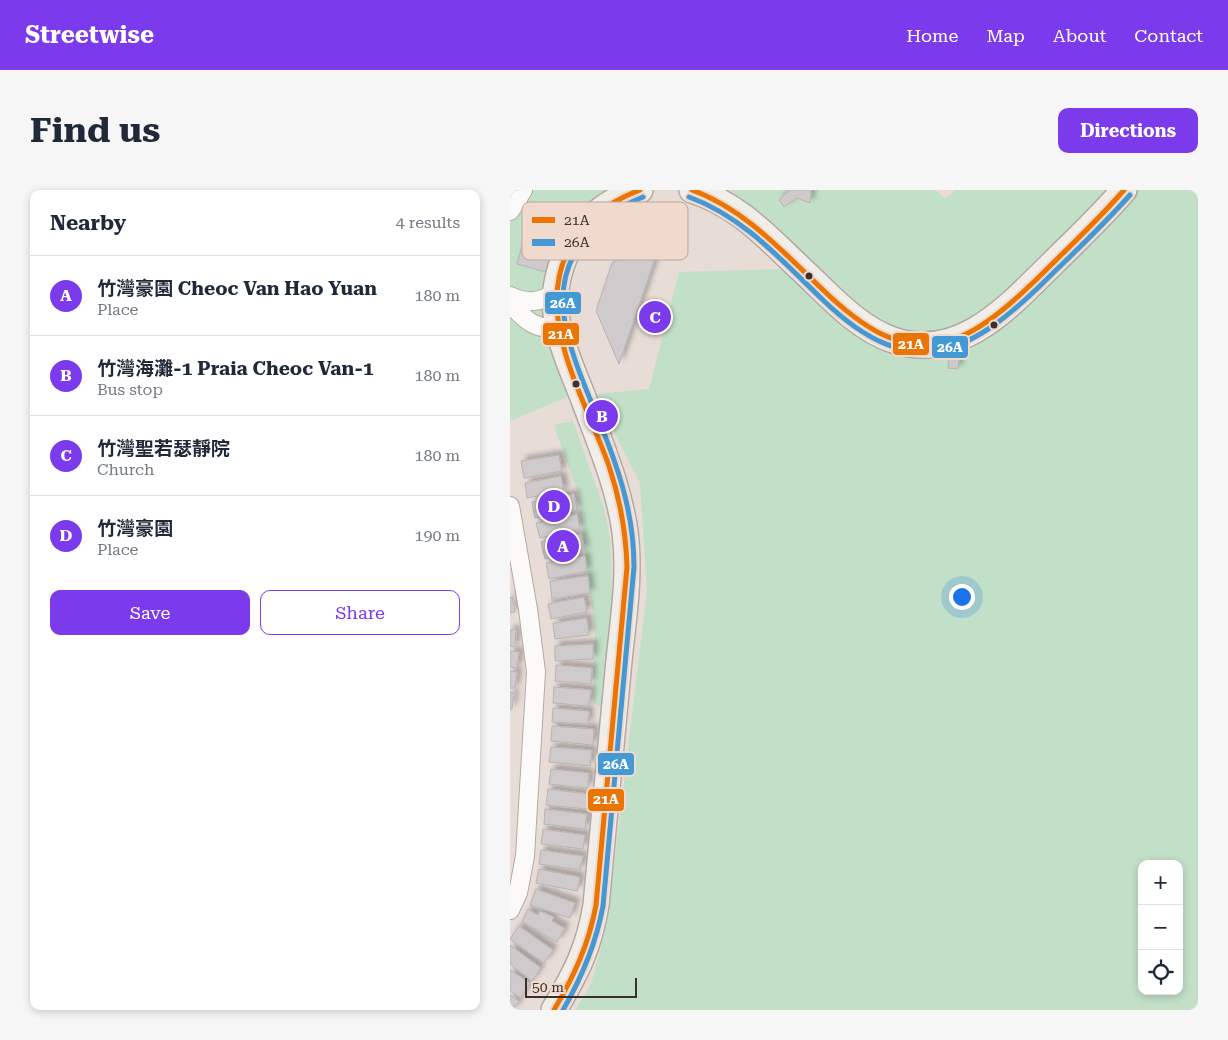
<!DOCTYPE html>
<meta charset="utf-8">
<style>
:root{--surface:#fff;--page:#f6f6f7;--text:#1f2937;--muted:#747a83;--line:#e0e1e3;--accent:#7c3aed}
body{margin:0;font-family:"Roboto Serif","Noto Sans SC",serif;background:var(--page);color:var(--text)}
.controls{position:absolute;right:15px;bottom:15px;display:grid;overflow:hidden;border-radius:10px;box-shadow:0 2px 8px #0003}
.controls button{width:45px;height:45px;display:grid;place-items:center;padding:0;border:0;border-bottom:1px solid var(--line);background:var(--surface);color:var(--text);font:25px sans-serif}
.scale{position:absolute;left:15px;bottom:12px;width:112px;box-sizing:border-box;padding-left:5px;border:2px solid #3a312c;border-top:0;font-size:14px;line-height:18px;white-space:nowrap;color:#3a312c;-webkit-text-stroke:4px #f0dace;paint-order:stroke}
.you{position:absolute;left:451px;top:406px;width:18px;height:18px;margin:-12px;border:4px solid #fff;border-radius:50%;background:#1a73e8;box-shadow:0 0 0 8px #1a73e833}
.badge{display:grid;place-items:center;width:32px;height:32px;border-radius:50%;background:var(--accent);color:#fff;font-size:16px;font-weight:700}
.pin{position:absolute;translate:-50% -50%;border:2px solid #fff;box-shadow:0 1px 5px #0006}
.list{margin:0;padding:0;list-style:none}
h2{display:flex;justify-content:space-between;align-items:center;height:65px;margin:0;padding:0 20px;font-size:21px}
h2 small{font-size:16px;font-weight:400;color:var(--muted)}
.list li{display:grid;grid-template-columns:32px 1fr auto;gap:15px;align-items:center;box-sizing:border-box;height:80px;padding:0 20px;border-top:1px solid var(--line)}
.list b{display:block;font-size:19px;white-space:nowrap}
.list p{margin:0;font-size:16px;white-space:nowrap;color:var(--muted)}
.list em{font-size:16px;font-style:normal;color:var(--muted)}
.actions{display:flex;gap:10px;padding:15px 20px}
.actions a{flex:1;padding:11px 0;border:1px solid var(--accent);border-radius:10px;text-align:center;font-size:18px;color:var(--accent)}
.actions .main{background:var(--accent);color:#fff}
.icon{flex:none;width:28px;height:28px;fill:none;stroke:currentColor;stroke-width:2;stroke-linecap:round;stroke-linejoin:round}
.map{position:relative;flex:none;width:688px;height:820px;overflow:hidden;border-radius:10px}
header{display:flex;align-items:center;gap:30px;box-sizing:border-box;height:70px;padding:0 25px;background:var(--accent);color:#fff}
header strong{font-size:24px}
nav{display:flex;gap:28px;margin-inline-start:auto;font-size:18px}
.intro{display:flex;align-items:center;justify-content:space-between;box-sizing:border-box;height:120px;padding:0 30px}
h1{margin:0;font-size:35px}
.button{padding:12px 22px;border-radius:10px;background:var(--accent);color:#fff;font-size:18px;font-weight:700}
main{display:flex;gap:30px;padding:0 30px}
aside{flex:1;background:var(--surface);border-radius:10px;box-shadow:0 2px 8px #0003}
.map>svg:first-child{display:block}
</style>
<header>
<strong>Streetwise</strong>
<nav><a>Home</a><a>Map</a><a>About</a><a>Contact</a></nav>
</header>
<div class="intro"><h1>Find us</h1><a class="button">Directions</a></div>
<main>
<aside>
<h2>Nearby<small>4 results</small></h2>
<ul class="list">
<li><span class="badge">A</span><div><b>竹灣豪園 Cheoc Van Hao Yuan</b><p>Place</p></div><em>180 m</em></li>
<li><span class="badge">B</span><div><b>竹灣海灘-1 Praia Cheoc Van-1</b><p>Bus stop</p></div><em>180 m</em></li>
<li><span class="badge">C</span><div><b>竹灣聖若瑟靜院</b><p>Church</p></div><em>180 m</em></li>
<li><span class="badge">D</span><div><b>竹灣豪園</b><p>Place</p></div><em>190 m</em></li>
</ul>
<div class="actions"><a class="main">Save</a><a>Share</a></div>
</aside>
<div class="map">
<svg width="688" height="820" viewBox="0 0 688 820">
<defs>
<filter id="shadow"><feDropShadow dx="4.5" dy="-4.5" stdDeviation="2.5" flood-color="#0004"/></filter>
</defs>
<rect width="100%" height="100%" fill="#e8dcd6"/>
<g fill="#c2dfc8" fill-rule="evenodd">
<path d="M 0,0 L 111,0 L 59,34 L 48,50 L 37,78 L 38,125 L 59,206 L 0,231 Z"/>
<path d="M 220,0 L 426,0 L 435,9 L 446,0 L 598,0 L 469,129 C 450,138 429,147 407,144 C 341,135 273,40 220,0 Z"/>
<path d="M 625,0 L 688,0 L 688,820 L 65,820 L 81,794 L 97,734 L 137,400 L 130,293 L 85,204 L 139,199 L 169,82 L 270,79 L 349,142 L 432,163 ZM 632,674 L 669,674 L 669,801 L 632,801 Z"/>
<path d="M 63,231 L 94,318 L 101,353 L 102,429 L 92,517 L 83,513 L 85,442 L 68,303 L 44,235 Z"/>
</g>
<g fill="#cfcacb" stroke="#b8b3b4" filter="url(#shadow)">
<path d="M 280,0 L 301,0 L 300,13 L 287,8 L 274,17 L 269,10 Z"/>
<path d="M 19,31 L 47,38 L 36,82 L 7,74 Z"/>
<path d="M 147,63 L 109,174 L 86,121 L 102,73 L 118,64 Z"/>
<path d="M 439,169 L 449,170 L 448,179 L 438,178 Z"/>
<path d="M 49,265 L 52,281 L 14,288 L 11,271 Z"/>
<path d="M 51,286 L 54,301 L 17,308 L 15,293 Z"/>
<path d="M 64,304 L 67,320 L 25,328 L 22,312 Z"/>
<path d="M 67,324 L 70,339 L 30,348 L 26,333 Z"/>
<path d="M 71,344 L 75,360 L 35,369 L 31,352 Z"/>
<path d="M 75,366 L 77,381 L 39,389 L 36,373 Z"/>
<path d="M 78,386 L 80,403 L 42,409 L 40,391 Z"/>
<path d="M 2,407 L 5,422 L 0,423 L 0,408 Z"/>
<path d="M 74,407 L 77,422 L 41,429 L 38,414 Z"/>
<path d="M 77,428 L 79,445 L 45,449 L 43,433 Z"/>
<path d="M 0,440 L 6,440 L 5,457 L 0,456 Z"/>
<path d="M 83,454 L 83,469 L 45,471 L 45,456 Z"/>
<path d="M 0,461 L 9,462 L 7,478 L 0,477 Z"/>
<path d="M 46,475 L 82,478 L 81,494 L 45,491 Z"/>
<path d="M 0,481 L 7,482 L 5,498 L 0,498 Z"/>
<path d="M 44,497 L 81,500 L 79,516 L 43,513 Z"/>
<path d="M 0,502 L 4,503 L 2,519 L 0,519 Z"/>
<path d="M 43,518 L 79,521 L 78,534 L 42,532 Z"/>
<path d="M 42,536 L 84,539 L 83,555 L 41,551 Z"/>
<path d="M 41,557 L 82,560 L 80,576 L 39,572 Z"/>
<path d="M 41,579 L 79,583 L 78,598 L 39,594 Z"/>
<path d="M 38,599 L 78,604 L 77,619 L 36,615 Z"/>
<path d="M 35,619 L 77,624 L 75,639 L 34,634 Z"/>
<path d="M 33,639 L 75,645 L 73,659 L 31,654 Z"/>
<path d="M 31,660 L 73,666 L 70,680 L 29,674 Z"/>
<path d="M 29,679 L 70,687 L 67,701 L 26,693 Z"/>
<path d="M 26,699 L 65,713 L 60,728 L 20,715 Z"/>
<path d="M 18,719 L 28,725 L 30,721 L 44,727 L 42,731 L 55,738 L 47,752 L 12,731 Z"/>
<path d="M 9,736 L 43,760 L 34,773 L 0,749 Z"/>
<path d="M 0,755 L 31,778 L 22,791 L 0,774 Z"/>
<path d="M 0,780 L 20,793 L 11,808 L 0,801 Z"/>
<path d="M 0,805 L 9,811 L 3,820 L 0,820 Z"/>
</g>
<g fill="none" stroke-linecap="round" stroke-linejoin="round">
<g stroke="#b3a9a4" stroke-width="20">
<g id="street">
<path d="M 0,21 L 13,0"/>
<path d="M 0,106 C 17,114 30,113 46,102"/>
<path d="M 0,114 C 15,129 26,142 48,136"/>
<path d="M 0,316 L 18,419 L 26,482 L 15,666 L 8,703 L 0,720"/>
</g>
</g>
<g stroke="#b3a9a4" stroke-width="28">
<g id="secondary">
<path d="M 182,0 C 228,14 257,47 291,79 C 318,104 347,138 383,150 C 450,173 500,115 543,73 C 567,49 592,26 614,0"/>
<path d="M 44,820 C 66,783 79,758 86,715 C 93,637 101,559 108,481 C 112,436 121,388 115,342 C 109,297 90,253 74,210 C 61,176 41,136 46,99 C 53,50 83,15 130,0"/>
</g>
</g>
<use href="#street" stroke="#fcfaf9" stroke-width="18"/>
<use href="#secondary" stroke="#f1eeea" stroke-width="25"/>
<g stroke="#f0dace" stroke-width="9">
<g id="bus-1">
<path d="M 182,0 C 234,19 271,60 311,98 C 402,187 451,164 534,82 C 561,55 589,29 614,0"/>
<path d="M 44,820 C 64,786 79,754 86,715 L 117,377 C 116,342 110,309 99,276 C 76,210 23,127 59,59 C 74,29 99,12 130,0"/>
</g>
</g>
<g stroke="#f0dace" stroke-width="9">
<g id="bus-2">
<path d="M 179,7 C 234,27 272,71 313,110 C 403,197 462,164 540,86 C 567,60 595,33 620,5"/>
<path d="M 53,820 C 72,787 86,754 93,716 L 124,377 C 124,341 117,307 105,273 C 90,227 60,172 54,126 C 46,69 82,27 133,7"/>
</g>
</g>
<use href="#bus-1" stroke="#eb7504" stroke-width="5"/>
<use href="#bus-2" stroke="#4499d5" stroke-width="5"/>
</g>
<g fill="#3a312c" stroke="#f0dace" stroke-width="2">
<circle cx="299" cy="86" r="4.5"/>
<circle cx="484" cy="135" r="4.5"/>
<circle cx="66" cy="194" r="4.5"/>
</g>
<rect x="12" y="12" width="166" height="58" rx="8" fill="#f0dace" stroke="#b9a79d" stroke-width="1"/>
<rect x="22" y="27" width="23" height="6" fill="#eb7504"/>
<rect x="22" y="49" width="23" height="7" fill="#4499d5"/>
<g font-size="14" fill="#3a312c">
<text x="54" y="35">21A</text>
<text x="54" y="57">26A</text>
</g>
<g stroke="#f0dace" stroke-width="2">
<rect x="34" y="101" width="38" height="24" rx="5" fill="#4499d5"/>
<rect x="32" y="132" width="38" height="24" rx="5" fill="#eb7504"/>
<rect x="382" y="142" width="38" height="24" rx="5" fill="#eb7504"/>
<rect x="421" y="145" width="38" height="24" rx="5" fill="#4499d5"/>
<rect x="87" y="562" width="38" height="24" rx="5" fill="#4499d5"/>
<rect x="77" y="598" width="38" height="24" rx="5" fill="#eb7504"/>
</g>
<g font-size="14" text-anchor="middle" font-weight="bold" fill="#fff">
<text x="53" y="118">26A</text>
<text x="51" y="149">21A</text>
<text x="401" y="159">21A</text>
<text x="440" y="162">26A</text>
<text x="106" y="579">26A</text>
<text x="96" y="614">21A</text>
</g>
</svg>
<div class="controls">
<button>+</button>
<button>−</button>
<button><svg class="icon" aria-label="locate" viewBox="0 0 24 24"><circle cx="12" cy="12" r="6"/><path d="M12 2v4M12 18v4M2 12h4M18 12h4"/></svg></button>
</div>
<div class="scale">50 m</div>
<div class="you"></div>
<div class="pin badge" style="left:53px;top:356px">A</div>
<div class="pin badge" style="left:92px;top:226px">B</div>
<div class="pin badge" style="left:145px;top:127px">C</div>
<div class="pin badge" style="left:44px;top:316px">D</div>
</div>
</main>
